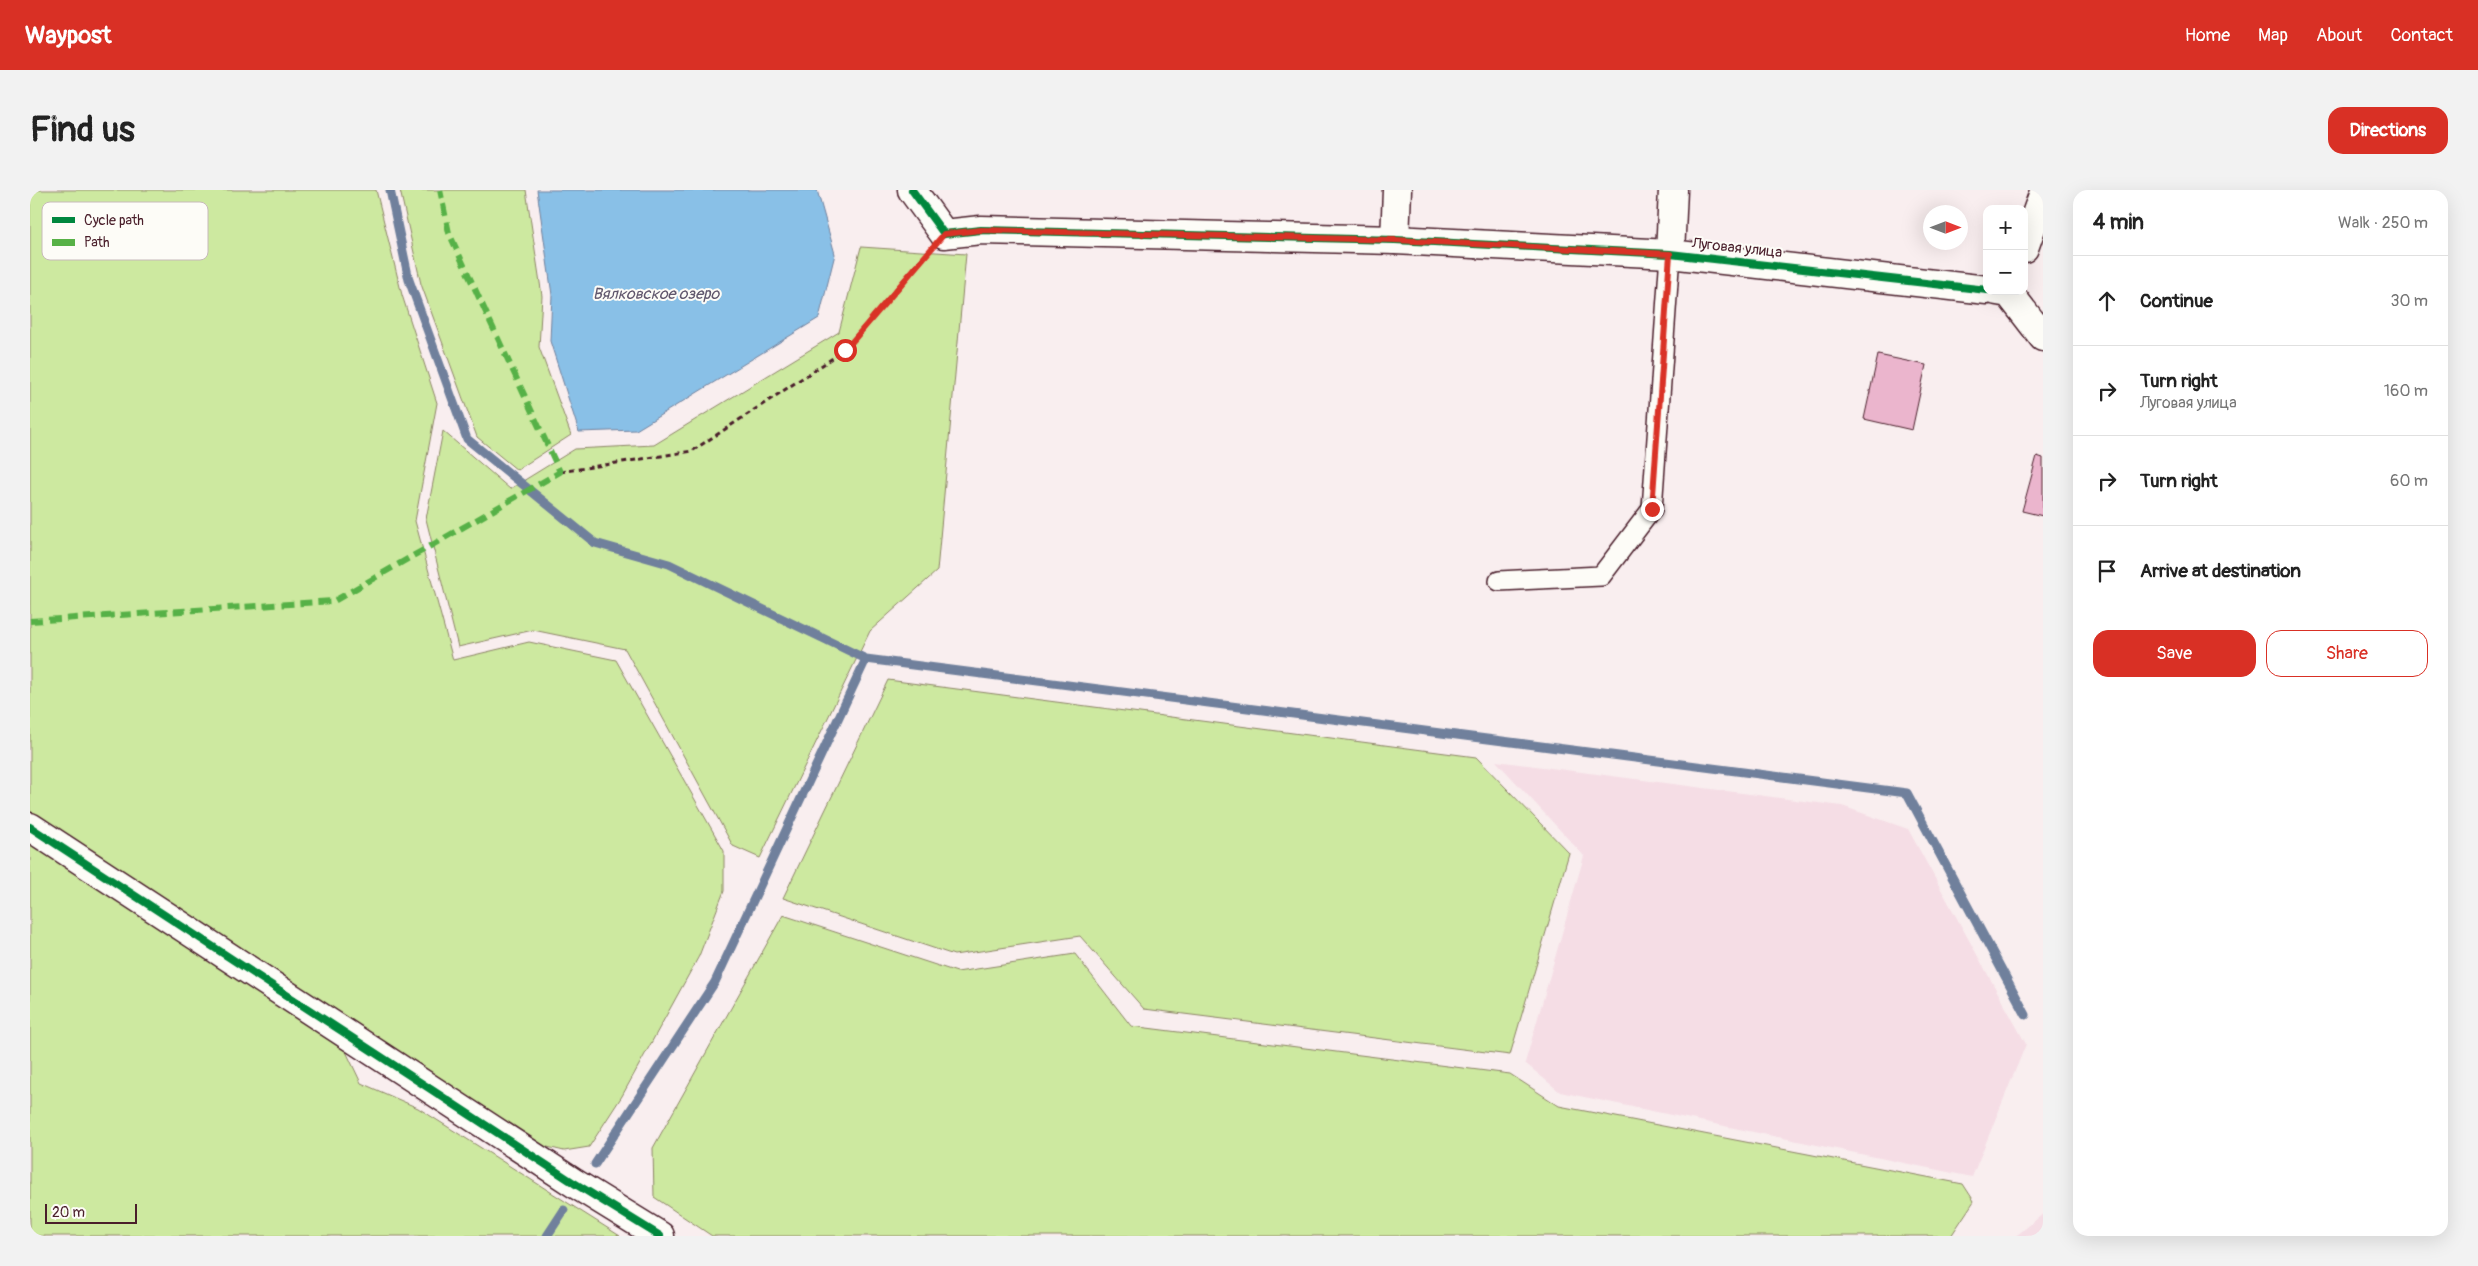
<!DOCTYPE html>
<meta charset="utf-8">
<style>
:root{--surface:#fff;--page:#f2f2f2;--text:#222;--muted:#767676;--line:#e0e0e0;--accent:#d93025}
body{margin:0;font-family:Pangolin,sans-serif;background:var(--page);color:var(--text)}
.controls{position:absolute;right:15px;top:15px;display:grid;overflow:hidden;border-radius:10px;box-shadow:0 5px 20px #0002}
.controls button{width:45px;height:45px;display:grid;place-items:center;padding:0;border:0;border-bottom:1px solid var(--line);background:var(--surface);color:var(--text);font:25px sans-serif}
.compass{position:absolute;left:1893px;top:15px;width:45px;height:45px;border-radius:50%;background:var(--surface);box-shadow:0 5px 20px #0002;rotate:90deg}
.scale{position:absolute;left:15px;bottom:12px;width:92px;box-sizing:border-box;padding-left:5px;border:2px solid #4a1f2b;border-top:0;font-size:14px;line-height:18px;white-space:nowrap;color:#4a1f2b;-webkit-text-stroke:4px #fdfcf7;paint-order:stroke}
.stop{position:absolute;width:15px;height:15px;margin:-11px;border:4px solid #d93025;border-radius:50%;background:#fff}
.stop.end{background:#d93025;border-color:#fff;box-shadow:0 1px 5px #0008}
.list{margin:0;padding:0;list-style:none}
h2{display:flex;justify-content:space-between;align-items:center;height:65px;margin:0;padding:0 20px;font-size:21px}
h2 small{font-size:16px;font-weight:400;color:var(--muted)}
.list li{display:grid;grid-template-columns:32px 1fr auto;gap:15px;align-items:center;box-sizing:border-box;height:90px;padding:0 20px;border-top:1px solid var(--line)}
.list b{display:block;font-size:19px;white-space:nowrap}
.list p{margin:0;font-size:16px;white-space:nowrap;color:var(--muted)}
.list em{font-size:16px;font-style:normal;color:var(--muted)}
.actions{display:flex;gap:10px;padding:15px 20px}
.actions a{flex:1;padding:11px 0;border:1px solid var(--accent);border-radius:15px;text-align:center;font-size:18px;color:var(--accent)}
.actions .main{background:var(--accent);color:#fff}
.icon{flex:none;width:28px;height:28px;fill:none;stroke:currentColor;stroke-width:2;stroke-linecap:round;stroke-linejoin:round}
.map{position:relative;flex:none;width:2013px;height:1046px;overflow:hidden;border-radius:15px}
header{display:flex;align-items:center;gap:30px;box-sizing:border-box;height:70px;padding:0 25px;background:var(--accent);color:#fff}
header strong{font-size:24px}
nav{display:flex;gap:28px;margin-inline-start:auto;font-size:18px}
.intro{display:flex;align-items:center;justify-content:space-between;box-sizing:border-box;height:120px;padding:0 30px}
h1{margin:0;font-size:35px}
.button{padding:12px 22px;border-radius:15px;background:var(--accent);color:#fff;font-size:18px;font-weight:700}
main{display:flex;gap:30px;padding:0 30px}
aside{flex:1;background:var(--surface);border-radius:15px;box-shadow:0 5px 20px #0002}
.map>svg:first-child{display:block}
</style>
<header>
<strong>Waypost</strong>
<nav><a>Home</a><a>Map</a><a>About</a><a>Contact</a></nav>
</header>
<div class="intro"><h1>Find us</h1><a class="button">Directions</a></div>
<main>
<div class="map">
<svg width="2013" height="1046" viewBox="0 0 2013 1046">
<rect width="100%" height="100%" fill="#f9eeef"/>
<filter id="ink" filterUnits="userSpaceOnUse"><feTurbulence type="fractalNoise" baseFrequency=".02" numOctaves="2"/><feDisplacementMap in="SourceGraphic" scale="10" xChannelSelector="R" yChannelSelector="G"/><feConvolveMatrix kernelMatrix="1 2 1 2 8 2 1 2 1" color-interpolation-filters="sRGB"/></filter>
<g filter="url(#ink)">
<g fill="#f5dde5">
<path d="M 1466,571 L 1812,616 L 1878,639 L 1996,854 L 1942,987 L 1530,902 L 1495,873 L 1554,666 Z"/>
<path d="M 2013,1024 L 2013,1046 L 1986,1046 Z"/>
</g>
<g fill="#cde9a0" stroke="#8c8466">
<path d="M 0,0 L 346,0 L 372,105 L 407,213 L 385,331 L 423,470 L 499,452 L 586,470 L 694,661 L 694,701 L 669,766 L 592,906 L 559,957 L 534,961 L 509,955 L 0,621 Z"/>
<path d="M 370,0 L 496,0 L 512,106 L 509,157 L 541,245 L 487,280 L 447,247 L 391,94 Z"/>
<path d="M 831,57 L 936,64 L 907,381 L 840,441 L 730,668 L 703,656 L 595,459 L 503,440 L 428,457 L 396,329 L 413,241 L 480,299 L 545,259 L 624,255 L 809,142 Z"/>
<path d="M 858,490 L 1446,567 L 1539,663 L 1480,865 L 1114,819 L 1050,746 L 924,765 L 753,708 Z"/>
<path d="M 0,654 L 312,853 L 331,893 L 388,918 L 590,1046 L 0,1046 Z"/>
<path d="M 753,725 L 927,782 L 1045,764 L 1101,836 L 1480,884 L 1529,916 L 1933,994 L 1944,1011 L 1921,1046 L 682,1046 L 624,1007 L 623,958 Z"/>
</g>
<path fill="#89c0e7" stroke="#70809c" d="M 507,0 L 787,0 L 805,64 L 789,128 L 606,240 L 549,242 L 520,151 L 522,105 Z"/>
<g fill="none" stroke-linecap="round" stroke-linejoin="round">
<g stroke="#70809c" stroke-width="9">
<path d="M 360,0 L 379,90 L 437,249 L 565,353 L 639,374 L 836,469 L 1877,603 L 1996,825"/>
<path d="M 565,974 L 685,792 L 836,469"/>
<path d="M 517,1046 L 534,1020"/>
</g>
</g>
<g fill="#ebb5cd" stroke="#4a1f2b">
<path d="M 1848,165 L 1896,175 L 1882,240 L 1834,229 Z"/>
<path d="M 2007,266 L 2013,268 L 2013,326 L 1992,321 Z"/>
</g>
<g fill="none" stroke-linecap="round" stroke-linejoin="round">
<g stroke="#4a1f2b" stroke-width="22">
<path id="lane" d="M 1469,391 L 1571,386 L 1622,319 L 1640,64"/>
</g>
<g stroke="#4a1f2b" stroke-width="31">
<g id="street">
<path d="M 882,0 L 914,44 L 951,40 L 1365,50 L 1640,64 L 1957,100"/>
<path d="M 1365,50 L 1367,0"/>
<path d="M 1994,58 L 2013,5"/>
<path d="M 1640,64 L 1643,0"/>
<path d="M 1967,101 L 1979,103 L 2013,147"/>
<path d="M 0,637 L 544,993 L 630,1046"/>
</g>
</g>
<path stroke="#4a1f2b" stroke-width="3" stroke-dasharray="5 4" stroke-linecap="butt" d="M 530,282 L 662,261 L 815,160 L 895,66"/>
<use href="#lane" stroke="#fdfcf7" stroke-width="19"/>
<use href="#street" stroke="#fdfcf7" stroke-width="28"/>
<path stroke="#57b146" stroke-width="6" stroke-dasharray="12 6" stroke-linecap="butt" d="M 0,431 L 304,411 L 530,282 L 419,43 L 410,0"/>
<g stroke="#fdfcf7" stroke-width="11">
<g id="cycleway">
<path d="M 882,0 L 914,44 L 951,40 L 1365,50 L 1640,64 L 1957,100"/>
<path d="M 0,637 L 544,993 L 630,1046"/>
</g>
</g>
<use href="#cycleway" stroke="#00873e" stroke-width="8"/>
</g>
</g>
<g fill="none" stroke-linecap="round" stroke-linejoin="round" filter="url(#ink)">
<path stroke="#d93025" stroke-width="6" d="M 815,160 L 914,44 L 951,40 L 1365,50 L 1640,64 L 1622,319"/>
</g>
<g text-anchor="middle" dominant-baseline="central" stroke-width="4" stroke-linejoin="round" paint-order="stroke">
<g font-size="15" fill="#4a1f2b" stroke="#fdfcf7">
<text transform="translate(1707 58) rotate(6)">Луговая улица</text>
</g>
<g font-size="16" font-style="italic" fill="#60576d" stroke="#fdfcf7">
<text x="626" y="104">Вялковское озеро</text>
</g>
</g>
<rect x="12" y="12" width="166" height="58" rx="8" fill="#fdfcf7" stroke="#c7baba" stroke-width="1"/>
<rect x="22" y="27" width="23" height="6" fill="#00873e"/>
<rect x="22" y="49" width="23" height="7" fill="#57b146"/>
<g font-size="14" fill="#4a1f2b">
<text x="54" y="35">Cycle path</text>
<text x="54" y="57">Path</text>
</g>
</svg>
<div class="controls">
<button>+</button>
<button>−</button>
</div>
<svg class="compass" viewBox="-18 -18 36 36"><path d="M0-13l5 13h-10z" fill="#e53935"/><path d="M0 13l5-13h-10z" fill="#767676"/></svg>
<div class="scale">20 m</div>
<div class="stop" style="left:815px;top:160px"></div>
<div class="stop end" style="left:1622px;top:319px"></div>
</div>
<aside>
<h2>4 min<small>Walk · 250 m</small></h2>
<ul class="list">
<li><svg class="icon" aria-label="ahead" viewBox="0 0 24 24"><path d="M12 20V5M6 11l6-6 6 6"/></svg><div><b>Continue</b></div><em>30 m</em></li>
<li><svg class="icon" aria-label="right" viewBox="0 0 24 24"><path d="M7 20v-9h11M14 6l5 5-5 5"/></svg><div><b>Turn right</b><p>Луговая улица</p></div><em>160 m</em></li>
<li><svg class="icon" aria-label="right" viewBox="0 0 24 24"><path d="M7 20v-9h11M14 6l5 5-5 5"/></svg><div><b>Turn right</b></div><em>60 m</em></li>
<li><svg class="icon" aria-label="arrive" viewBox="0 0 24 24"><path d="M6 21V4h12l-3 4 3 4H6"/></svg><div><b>Arrive at destination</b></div></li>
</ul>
<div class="actions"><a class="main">Save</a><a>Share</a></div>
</aside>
</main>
